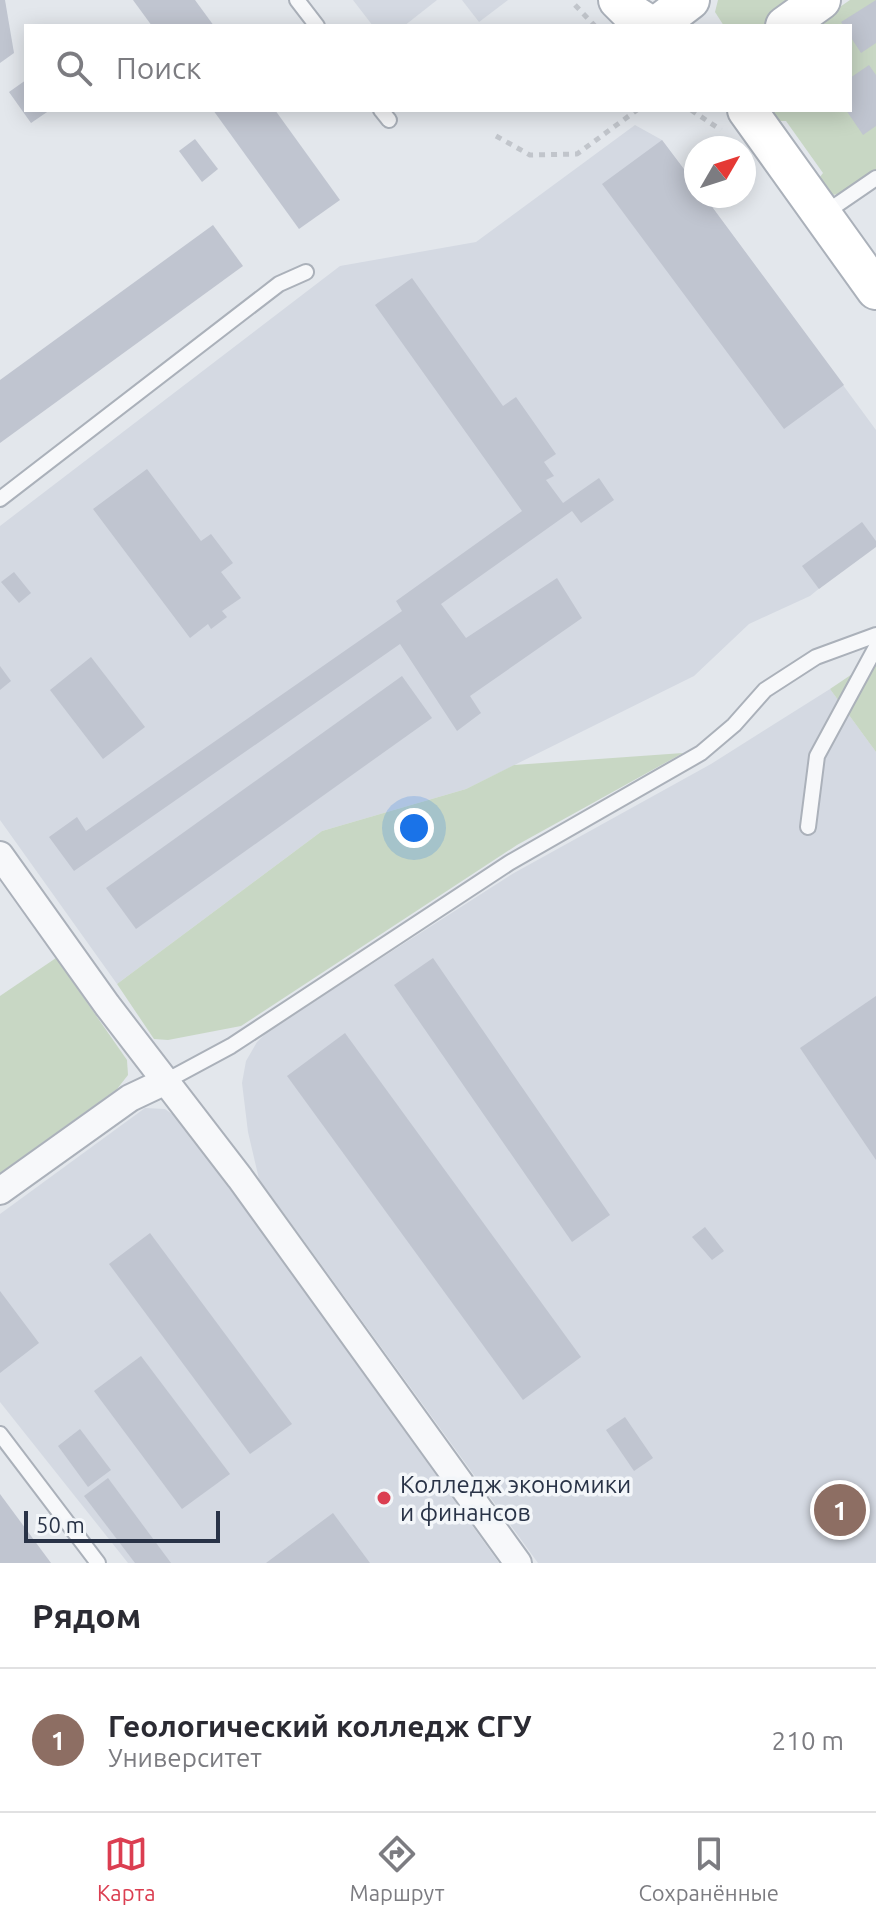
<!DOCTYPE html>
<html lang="ru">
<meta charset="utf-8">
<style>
:root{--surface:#fff;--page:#f2f2f3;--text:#2b2b33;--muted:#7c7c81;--line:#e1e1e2;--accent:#db3e51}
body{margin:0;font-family:Ubuntu,sans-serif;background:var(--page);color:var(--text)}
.compass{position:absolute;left:684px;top:136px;width:72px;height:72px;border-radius:50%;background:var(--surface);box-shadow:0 4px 20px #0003;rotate:51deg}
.scale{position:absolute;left:24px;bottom:20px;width:196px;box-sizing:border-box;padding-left:8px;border:4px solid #293347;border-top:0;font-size:22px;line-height:28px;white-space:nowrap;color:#293347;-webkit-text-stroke:6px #f3f6f9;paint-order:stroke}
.you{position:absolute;left:414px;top:828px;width:28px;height:28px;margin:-20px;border:6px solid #fff;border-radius:50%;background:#1a73e8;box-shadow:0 0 0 12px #1a73e833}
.badge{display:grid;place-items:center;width:52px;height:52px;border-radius:50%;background:var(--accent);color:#fff;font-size:26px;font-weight:700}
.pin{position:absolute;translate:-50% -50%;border:4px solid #fff;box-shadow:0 2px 8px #0006}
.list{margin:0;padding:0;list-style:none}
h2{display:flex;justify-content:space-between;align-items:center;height:104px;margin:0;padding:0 32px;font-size:34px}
h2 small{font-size:26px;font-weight:400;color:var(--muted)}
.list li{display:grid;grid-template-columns:52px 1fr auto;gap:24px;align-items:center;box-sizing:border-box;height:144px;padding:0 32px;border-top:2px solid var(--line)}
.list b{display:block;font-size:30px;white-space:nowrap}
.list p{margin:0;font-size:26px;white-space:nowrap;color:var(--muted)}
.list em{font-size:26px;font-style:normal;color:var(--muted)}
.icon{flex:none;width:44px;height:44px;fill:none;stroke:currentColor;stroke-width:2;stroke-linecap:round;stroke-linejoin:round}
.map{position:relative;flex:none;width:876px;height:1563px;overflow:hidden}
.search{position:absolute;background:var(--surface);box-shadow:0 4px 20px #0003;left:24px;right:24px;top:24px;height:88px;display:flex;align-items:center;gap:20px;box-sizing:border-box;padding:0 28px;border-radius:0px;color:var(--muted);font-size:30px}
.sheet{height:248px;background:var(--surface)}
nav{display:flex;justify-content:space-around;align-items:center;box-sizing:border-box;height:112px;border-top:2px solid var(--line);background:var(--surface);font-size:22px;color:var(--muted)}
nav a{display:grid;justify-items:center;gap:4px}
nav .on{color:var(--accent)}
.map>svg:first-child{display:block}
</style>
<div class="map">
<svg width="876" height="1563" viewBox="0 0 876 1563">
<rect width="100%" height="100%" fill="#e3e7ec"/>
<g fill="#d4d9e2">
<path d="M 353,0 L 437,0 L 404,26 L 373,26 Z"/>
<path d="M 462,0 L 508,0 L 479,22 Z"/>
<path d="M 635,125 L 662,140 L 696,186 L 696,196 L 704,196 L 876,430 L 876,542 L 810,596 L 749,624 L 694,676 L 466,789 L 322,831 L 117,984 L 0,820 L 0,526 L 340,266 L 476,242 Z"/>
<path d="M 830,689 L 876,752 L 876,1563 L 538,1563 L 259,1179 L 248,1132 L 242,1083 L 246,1061 L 257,1042 L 269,1030 L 514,873 L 711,764 Z"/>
<path d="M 145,1108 L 165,1109 L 182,1121 L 499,1563 L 128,1563 L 0,1402 L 0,1214 Z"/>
</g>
<g fill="#c8d7c4">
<path d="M 718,0 L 800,0 L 764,26 L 724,26 L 715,12 Z"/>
<path d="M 850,0 L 876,0 L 876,170 L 845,192 L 829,196 L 817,181 L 823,173 L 786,121 L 774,121 L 767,110 L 850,110 L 850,26 L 807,26 L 818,22 Z"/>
<path d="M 876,658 L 876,752 L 830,689 Z"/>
<path d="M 683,753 L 517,845 L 241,1026 L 168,1040 L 154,1039 L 117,984 L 322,831 L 466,789 L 514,765 Z"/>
<path d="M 56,958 L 127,1060 L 128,1075 L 117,1089 L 0,1173 L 0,996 Z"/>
</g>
<g fill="#c0c5d0">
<path d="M 0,0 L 5,0 L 14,53 L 0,63 Z"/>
<path d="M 133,0 L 195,0 L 214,26 L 152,26 Z"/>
<path d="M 876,0 L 876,43 L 861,53 L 850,36 L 850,26 L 844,26 L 841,22 Z"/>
<path d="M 869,65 L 876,75 L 876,126 L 863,135 L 846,110 L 850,110 L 850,78 Z"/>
<path d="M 26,80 L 26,110 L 50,110 L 31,123 L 9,92 Z"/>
<path d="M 213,110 L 275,110 L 340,200 L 299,229 Z"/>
<path d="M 195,139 L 218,169 L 202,182 L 179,151 Z"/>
<path d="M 662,140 L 696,185 L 696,196 L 704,196 L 844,385 L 784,429 L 602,184 Z"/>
<path d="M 213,225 L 243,266 L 0,443 L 0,380 Z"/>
<path d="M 412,278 L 503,406 L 516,397 L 556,454 L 544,462 L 554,476 L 546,480 L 563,503 L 599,478 L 614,500 L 581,523 L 572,511 L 441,604 L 466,638 L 557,578 L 582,618 L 470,696 L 481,713 L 457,731 L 400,644 L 74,871 L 49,837 L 77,817 L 86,831 L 402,611 L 396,601 L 522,511 L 375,305 Z"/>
<path d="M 147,469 L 201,541 L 211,534 L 233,563 L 221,572 L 241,598 L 222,611 L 227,617 L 211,629 L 208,624 L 190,638 L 93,509 Z"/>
<path d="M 862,522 L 876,541 L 876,547 L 819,589 L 802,566 Z"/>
<path d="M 14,572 L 31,593 L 19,603 L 1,582 Z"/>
<path d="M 91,657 L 145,727 L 103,759 L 50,690 Z"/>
<path d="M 0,666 L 11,681 L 0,690 Z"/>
<path d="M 402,676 L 432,718 L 136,929 L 106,888 Z"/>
<path d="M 433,958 L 610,1215 L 572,1242 L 394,985 Z"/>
<path d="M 876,996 L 876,1160 L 800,1048 Z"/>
<path d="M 345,1033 L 581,1357 L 523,1400 L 287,1076 Z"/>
<path d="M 705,1227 L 724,1251 L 712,1260 L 692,1237 Z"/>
<path d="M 150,1233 L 292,1424 L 250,1454 L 109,1264 Z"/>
<path d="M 0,1291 L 39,1343 L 0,1373 Z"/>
<path d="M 141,1356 L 230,1474 L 182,1509 L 94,1391 Z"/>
<path d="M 625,1417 L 653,1458 L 634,1471 L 606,1430 Z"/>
<path d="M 80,1429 L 111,1470 L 88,1487 L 58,1446 Z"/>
<path d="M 108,1478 L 171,1563 L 135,1563 L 84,1496 Z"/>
<path d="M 0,1494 L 51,1563 L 0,1563 Z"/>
<path d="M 333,1513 L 370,1563 L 266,1563 Z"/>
</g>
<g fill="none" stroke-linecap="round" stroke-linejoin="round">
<g stroke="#abb1ba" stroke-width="18">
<g id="lane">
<path d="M 297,0 L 317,26"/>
<path d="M 381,110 L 389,120"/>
<path d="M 822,215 L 876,178"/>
<path d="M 0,499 L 279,284 L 306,272"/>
<path d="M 808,827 L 817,756 L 876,647"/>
<path d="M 166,1081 L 231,1046 L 509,863 L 701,753 L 734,725 L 765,690 L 816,657 L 876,635"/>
<path d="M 0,1434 L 98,1563"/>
</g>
</g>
<g stroke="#abb1ba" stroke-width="30">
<g id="street">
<path d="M 0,855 L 107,1005 L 240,1178 L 518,1563"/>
<path d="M 0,1191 L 130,1098 L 166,1081"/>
</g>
</g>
<g stroke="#abb1ba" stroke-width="42">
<g id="secondary">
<path d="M 618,0 L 631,13 L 651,26"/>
<path d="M 656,26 L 690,0"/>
<path d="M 785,26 L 821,0"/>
<path d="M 747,110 L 876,290"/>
</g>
</g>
<g stroke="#c1c5cb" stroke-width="5" stroke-dasharray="6 6" stroke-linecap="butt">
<path d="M 575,5 L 595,26"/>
<path d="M 691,110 L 721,130"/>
<path d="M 496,136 L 530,155 L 577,154 L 637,110"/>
</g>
<use href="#lane" stroke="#f7f8fa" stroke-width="14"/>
<use href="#street" stroke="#f7f8fa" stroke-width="26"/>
<use href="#secondary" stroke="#fff" stroke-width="38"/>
</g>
<circle fill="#db3e51" stroke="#f3f6f9" stroke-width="3" cx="384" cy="1498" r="8"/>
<g text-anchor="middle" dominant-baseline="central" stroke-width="7" stroke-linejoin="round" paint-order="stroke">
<g font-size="24" fill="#293347" stroke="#f3f6f9" text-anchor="start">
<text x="400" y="1484">Колледж экономики<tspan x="400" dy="28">и финансов</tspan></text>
</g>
</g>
</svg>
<svg class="compass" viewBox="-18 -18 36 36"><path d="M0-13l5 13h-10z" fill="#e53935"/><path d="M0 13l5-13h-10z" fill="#7c7c81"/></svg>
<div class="scale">50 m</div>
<div class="you"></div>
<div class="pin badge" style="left:840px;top:1510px;background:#8d6e63">1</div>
<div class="search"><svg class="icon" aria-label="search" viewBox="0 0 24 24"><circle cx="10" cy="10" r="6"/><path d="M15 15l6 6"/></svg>Поиск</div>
</div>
<section class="sheet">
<h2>Рядом<small></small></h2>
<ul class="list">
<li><span class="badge" style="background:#8d6e63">1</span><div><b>Геологический колледж СГУ</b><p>Университет</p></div><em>210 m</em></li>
</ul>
</section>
<nav>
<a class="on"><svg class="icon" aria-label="map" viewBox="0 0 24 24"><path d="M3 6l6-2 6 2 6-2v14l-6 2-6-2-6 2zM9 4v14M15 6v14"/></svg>Карта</a>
<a><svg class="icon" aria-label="directions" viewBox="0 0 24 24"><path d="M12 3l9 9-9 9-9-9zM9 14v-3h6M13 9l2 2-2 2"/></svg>Маршрут</a>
<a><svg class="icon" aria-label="saved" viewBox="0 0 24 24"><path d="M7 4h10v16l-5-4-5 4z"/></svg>Сохранённые</a>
</nav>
